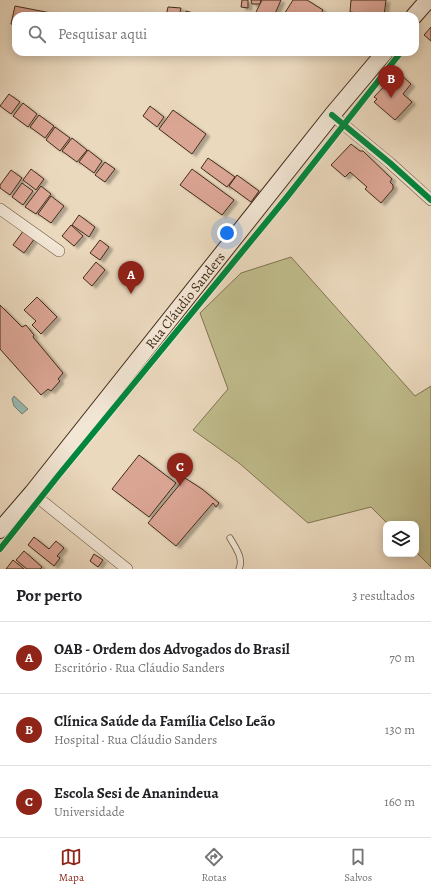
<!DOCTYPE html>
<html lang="pt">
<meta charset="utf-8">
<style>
:root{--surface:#fff;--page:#f2f2f2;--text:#202124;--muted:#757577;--line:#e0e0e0;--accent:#8f2418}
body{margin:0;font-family:Alegreya,serif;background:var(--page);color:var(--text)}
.controls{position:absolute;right:12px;bottom:12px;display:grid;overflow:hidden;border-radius:8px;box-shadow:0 2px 10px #0003}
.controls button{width:36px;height:36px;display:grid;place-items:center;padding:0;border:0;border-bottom:1px solid var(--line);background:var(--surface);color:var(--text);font:20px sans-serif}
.you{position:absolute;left:227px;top:233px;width:14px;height:14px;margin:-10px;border:3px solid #fff;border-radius:50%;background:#1a73e8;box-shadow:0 0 0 6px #1a73e833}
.badge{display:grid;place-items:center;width:26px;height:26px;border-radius:50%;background:var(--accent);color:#fff;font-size:13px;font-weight:700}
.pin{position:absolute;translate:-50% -33px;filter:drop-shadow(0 1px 2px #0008)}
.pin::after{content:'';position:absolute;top:21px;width:14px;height:12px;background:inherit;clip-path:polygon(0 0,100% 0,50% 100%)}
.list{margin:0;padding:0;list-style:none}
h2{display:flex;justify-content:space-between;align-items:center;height:52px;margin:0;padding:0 16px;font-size:17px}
h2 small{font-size:13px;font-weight:400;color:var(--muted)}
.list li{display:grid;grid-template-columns:26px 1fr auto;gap:12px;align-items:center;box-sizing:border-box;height:72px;padding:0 16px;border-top:1px solid var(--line)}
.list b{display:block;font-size:15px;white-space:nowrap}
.list p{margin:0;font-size:13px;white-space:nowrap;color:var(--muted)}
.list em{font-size:13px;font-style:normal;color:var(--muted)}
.icon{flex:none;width:22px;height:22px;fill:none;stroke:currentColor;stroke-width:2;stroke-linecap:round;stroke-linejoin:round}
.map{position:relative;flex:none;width:431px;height:569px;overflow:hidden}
.search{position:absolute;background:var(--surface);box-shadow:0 2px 10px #0003;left:12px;right:12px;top:12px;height:44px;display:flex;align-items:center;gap:10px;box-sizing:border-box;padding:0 14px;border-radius:12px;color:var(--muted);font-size:15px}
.sheet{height:268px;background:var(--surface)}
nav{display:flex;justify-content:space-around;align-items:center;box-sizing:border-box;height:56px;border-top:1px solid var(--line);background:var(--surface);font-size:11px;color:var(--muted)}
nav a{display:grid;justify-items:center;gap:2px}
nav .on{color:var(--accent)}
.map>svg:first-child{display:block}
</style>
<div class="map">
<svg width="431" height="569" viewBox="0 0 431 569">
<defs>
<filter id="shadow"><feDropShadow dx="4" dy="2.5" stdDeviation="1" flood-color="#0004"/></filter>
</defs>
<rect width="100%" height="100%" fill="#ebd9be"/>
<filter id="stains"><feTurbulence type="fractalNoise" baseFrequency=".005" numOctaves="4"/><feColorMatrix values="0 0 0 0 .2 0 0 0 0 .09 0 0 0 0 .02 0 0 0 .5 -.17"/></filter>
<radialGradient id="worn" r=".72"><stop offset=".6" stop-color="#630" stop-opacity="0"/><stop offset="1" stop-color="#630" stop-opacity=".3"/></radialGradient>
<path fill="#c0bc8c" stroke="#827453" d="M 291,257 L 415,396 L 431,386 L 431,567 L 416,552 L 416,524 L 388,524 L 371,507 L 308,523 L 239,463 L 193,430 L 228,389 L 200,313 L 241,273 Z"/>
<path fill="#98bab1" stroke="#768175" d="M 14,396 L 28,409 L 22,414 L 14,406 L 12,399 Z"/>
<g fill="#dba594" stroke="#432c1a" filter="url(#shadow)">
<path d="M 242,0 L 248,0 L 248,8 L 241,7 Z"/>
<path d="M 251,0 L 261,0 L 260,4 L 252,4 Z"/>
<path d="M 262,0 L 281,0 L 274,16 L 254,16 Z"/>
<path d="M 293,0 L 307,0 L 323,10 L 319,16 L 283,16 Z"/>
<path d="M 351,0 L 386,0 L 384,16 L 350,12 Z"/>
<path d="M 15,6 L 66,16 L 16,16 L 16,25 L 11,24 Z"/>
<path d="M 168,7 L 181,8 L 179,16 L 166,16 Z"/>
<path d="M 186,11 L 197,14 L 197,16 L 185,16 Z"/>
<path d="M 431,27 L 431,41 L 424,35 Z"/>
<path d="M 400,74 L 411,84 L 403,94 L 412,102 L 395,120 L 374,102 L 377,99 L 374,97 L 389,81 L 391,84 Z"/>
<path d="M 9,94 L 20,102 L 11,114 L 0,106 Z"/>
<path d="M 23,103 L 37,114 L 28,127 L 13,116 Z"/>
<path d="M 150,106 L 164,117 L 157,127 L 143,116 Z"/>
<path d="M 173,110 L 206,134 L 192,154 L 159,129 Z"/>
<path d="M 39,115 L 54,126 L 45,138 L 30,127 Z"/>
<path d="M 55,127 L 70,138 L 60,151 L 46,140 Z"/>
<path d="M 72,138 L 87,150 L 77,162 L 62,151 Z"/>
<path d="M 351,144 L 360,151 L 363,151 L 392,179 L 390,182 L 393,185 L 393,189 L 381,203 L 365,189 L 367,187 L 350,172 L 345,177 L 331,165 Z"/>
<path d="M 88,150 L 102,161 L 94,173 L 79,162 Z"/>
<path d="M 208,158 L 235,177 L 227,187 L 201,168 Z"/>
<path d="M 105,162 L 115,169 L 105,182 L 95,175 Z"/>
<path d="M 31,169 L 44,179 L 36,190 L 23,180 Z"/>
<path d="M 192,169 L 234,200 L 222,215 L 180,185 Z"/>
<path d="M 11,170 L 22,178 L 10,195 L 0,188 L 0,185 Z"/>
<path d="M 237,175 L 259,191 L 251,202 L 229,186 Z"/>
<path d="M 22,183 L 33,191 L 23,205 L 12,197 Z"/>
<path d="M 41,186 L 51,194 L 36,214 L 25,207 Z"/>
<path d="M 51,196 L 64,206 L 51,223 L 38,214 Z"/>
<path d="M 79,215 L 95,227 L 89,237 L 72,225 Z"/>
<path d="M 71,225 L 83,236 L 74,246 L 62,236 Z"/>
<path d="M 24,230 L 35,238 L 24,253 L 13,245 Z"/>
<path d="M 100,240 L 109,247 L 100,260 L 90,253 Z"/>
<path d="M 96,262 L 105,270 L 92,286 L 83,278 Z"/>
<path d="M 37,297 L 57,317 L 41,334 L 32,325 L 36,321 L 24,310 Z"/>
<path d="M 0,305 L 22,327 L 26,325 L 34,335 L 33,337 L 63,373 L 58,379 L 60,381 L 51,391 L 48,389 L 41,395 L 0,349 Z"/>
<path d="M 139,455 L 176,483 L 149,517 L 112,489 Z"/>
<path d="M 185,478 L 202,489 L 219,503 L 216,507 L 213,503 L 176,546 L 148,523 Z"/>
<path d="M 34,537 L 49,549 L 56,541 L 64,548 L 57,556 L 60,558 L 54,566 L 28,545 Z"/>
<path d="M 24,551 L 42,567 L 40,569 L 27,569 L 16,560 Z"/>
<path d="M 94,554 L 103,560 L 98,567 L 90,561 Z"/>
<path d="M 13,560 L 24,569 L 6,569 Z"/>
</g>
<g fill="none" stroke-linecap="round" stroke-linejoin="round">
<g stroke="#6d5743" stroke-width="7">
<path id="lane" d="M 230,538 C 235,547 244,558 239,569"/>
</g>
<g stroke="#6d5743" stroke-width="12">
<g id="street">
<path d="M 332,115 L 390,163 L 431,200"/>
<path d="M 0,209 L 59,251"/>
<path d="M 32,493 L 127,569"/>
</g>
</g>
<g stroke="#432c1a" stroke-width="18">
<g id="secondary">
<path d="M 414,16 L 428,0"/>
<path id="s1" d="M 0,530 L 32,493 L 332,115 L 385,52"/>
</g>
</g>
<use href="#lane" stroke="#f2e6d5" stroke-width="5.5"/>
<use href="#street" stroke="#f2e6d5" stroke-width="11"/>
<use href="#secondary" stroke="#f2e6d5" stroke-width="16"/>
<g stroke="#f2e6d5" stroke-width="8">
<g id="cycleway">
<path d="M 332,115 L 390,163 L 431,200"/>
<path d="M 0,549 L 58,476 L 287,197 L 401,52"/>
</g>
</g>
<use href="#cycleway" stroke="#00873e" stroke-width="6"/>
</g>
<g text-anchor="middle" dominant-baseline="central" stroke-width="3" stroke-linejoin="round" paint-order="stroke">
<g font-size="14" fill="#432c1a" stroke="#f2e6d5">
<text stroke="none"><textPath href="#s1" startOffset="295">Rua Cláudio Sanders</textPath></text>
</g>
</g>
<rect width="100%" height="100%" filter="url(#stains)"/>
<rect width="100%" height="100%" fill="url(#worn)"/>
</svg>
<div class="controls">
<button><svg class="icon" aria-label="layers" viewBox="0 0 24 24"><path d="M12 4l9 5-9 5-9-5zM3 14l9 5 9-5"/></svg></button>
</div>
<div class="you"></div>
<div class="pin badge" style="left:131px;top:294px">A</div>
<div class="pin badge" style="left:391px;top:98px">B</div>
<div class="pin badge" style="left:180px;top:486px">C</div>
<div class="search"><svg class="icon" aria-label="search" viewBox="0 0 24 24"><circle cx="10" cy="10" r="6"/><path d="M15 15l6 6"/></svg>Pesquisar aqui</div>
</div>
<section class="sheet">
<h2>Por perto<small>3 resultados</small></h2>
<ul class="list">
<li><span class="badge">A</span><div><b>OAB - Ordem dos Advogados do Brasil</b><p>Escritório · Rua Cláudio Sanders</p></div><em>70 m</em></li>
<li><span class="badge">B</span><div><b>Clínica Saúde da Família Celso Leão</b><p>Hospital · Rua Cláudio Sanders</p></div><em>130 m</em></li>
<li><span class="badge">C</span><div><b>Escola Sesi de Ananindeua</b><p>Universidade</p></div><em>160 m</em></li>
</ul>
</section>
<nav>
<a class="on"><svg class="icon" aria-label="map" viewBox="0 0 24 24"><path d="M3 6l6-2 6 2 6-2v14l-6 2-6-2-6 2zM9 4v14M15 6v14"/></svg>Mapa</a>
<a><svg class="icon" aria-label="directions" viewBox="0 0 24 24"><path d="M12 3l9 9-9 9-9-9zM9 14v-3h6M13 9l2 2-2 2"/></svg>Rotas</a>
<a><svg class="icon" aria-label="saved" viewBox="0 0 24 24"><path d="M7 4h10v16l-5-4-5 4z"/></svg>Salvos</a>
</nav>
